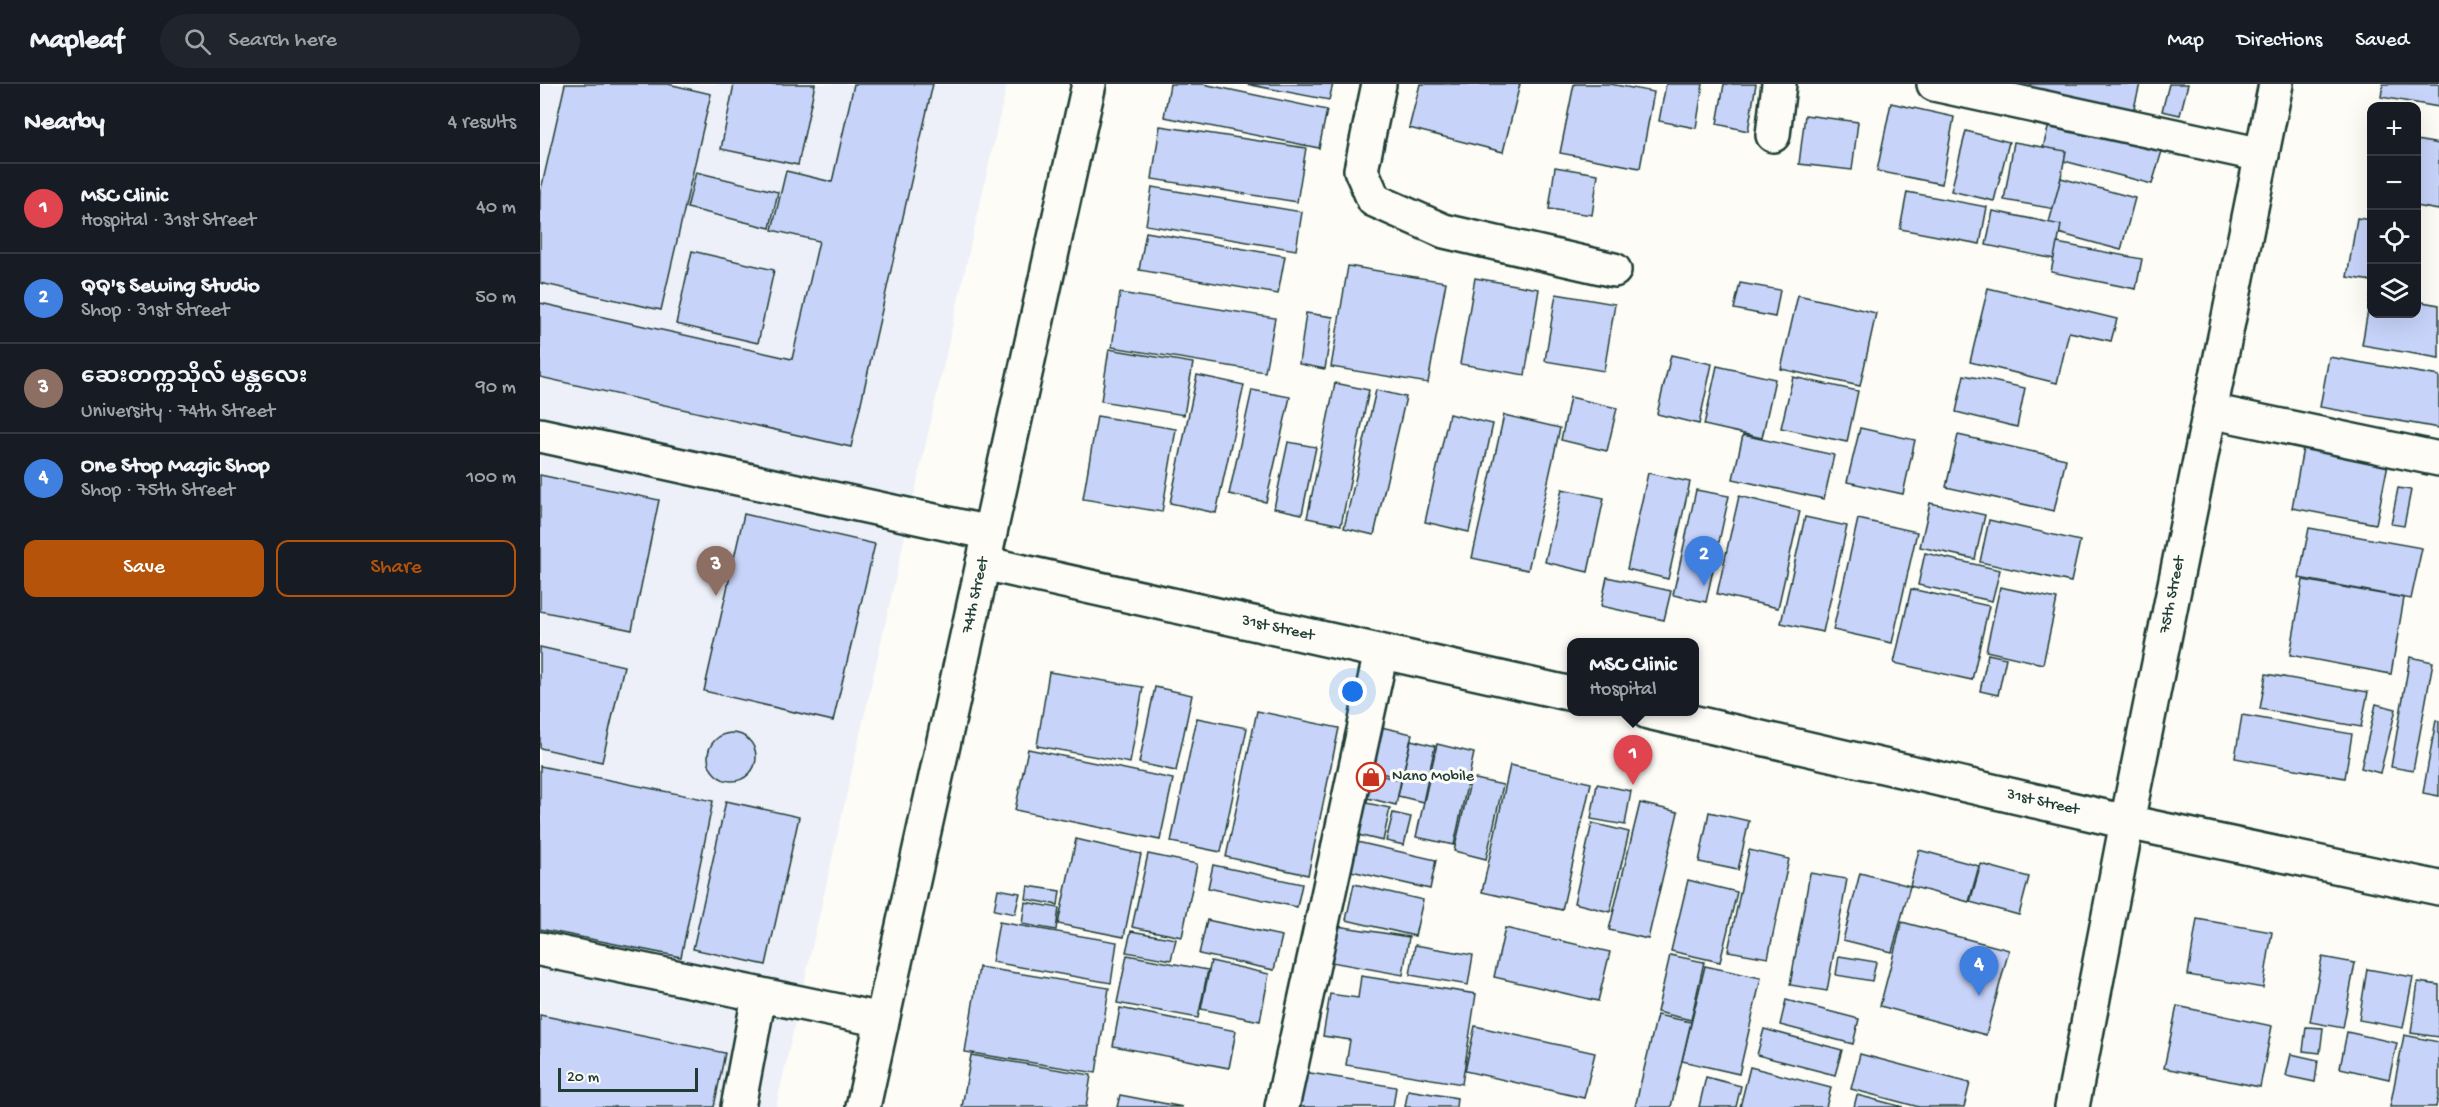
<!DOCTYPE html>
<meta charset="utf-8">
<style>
:root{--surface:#171b24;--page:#20242c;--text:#f1f3f6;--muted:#9ea1a6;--line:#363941;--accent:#b45309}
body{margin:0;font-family:"Gochi Hand","Noto Sans Myanmar",sans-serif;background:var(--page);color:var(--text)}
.controls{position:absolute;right:18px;top:18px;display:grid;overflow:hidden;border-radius:12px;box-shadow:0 6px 24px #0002}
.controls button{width:54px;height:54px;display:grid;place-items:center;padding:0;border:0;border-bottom:2px solid var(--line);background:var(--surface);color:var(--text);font:30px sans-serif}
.scale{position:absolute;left:18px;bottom:15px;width:140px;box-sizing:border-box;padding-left:6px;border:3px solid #1f3d34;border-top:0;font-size:16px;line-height:21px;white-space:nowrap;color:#1f3d34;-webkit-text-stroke:4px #fdfcf7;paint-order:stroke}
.you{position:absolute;left:813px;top:608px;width:21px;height:21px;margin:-15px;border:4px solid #fff;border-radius:50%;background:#1a73e8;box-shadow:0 0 0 9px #1a73e833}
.badge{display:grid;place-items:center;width:39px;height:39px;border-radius:50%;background:var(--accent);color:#fff;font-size:20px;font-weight:700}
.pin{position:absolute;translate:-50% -50px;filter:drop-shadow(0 2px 3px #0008)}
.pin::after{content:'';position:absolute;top:32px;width:21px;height:18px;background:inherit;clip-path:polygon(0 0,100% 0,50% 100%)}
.popup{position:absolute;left:1027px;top:554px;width:132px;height:78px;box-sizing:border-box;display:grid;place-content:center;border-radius:12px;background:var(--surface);filter:drop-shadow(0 2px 4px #0005);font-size:20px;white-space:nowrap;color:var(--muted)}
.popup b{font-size:22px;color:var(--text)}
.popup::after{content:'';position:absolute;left:50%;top:100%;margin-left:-12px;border:12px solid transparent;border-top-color:var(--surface)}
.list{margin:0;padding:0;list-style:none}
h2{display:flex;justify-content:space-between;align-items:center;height:78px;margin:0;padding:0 24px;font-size:26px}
h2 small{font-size:20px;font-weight:400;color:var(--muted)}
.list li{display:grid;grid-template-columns:39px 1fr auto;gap:18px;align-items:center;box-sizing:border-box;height:90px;padding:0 24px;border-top:2px solid var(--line)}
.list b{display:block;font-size:22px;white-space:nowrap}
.list p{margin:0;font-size:20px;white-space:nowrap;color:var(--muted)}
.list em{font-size:20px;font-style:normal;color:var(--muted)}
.actions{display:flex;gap:12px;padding:18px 24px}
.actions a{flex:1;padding:14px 0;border:2px solid var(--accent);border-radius:12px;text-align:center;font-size:21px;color:var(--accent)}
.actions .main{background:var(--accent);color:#fff}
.icon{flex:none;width:33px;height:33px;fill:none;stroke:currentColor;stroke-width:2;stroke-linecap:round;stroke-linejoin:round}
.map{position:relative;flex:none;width:1899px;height:1023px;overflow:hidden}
header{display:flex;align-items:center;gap:36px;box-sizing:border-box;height:84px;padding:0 30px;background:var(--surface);border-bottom:2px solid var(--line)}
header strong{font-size:28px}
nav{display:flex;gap:33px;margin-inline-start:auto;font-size:21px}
.search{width:420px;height:54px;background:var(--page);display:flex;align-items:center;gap:15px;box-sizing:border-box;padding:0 21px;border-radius:33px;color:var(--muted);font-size:22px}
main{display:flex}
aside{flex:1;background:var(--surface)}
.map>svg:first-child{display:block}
</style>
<header>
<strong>Mapleaf</strong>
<div class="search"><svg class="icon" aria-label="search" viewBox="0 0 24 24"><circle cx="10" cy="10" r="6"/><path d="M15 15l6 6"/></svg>Search here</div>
<nav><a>Map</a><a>Directions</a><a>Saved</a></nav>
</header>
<main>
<aside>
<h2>Nearby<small>4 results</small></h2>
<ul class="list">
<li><span class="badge" style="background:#e0444e">1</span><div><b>MSC Clinic</b><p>Hospital · 31st Street</p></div><em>40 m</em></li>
<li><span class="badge" style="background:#3f7fe0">2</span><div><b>QQ's Sewing Studio</b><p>Shop · 31st Street</p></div><em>50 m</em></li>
<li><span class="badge" style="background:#8d6e63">3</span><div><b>ဆေးတက္ကသိုလ် မန္တလေး</b><p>University · 74th Street</p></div><em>90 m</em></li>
<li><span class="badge" style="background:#3f7fe0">4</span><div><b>One Stop Magic Shop</b><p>Shop · 75th Street</p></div><em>100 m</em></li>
</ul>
<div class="actions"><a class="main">Save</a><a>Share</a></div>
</aside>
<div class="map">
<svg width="1899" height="1023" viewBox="0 0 1899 1023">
<rect width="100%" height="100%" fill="#fdfcf7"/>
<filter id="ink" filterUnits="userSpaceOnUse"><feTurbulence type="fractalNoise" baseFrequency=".0167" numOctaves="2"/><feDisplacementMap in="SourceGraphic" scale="12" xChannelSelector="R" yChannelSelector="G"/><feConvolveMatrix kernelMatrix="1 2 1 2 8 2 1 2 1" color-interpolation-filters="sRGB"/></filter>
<g filter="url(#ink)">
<path fill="#edf0f8" d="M 0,0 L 467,0 L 236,1023 L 0,1023 Z"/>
<g fill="#c8d3fa" stroke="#1f3d34" stroke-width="1.5">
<path d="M 25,0 L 128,0 L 171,10 L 121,226 L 0,199 L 0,110 Z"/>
<path d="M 194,0 L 275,0 L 258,81 L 181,65 Z"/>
<path d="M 314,0 L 393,0 L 311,363 L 0,293 L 0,219 L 252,275 L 279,157 L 232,146 L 246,87 L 292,98 Z"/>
<path d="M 630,0 L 663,0 L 787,26 L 779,64 L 624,33 Z"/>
<path d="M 706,0 L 793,0 L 789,16 Z"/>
<path d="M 880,0 L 980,0 L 963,68 L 869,44 Z"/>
<path d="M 1034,0 L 1070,0 L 1114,8 L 1100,84 L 1020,69 Z"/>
<path d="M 1126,0 L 1163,0 L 1156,44 L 1119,37 Z"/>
<path d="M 1184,0 L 1216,0 L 1208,47 L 1177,40 Z"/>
<path d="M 1491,0 L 1600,0 L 1592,32 L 1489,7 Z"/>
<path d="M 1629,0 L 1648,0 L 1640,31 L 1622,27 Z"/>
<path d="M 1843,0 L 1899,0 L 1899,23 L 1841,13 Z"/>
<path d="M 1351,19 L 1414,33 L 1402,100 L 1337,87 Z"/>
<path d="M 1265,31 L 1318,38 L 1312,86 L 1259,80 Z"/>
<path d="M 1510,37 L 1622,67 L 1612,100 L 1501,71 Z"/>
<path d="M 620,42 L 766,64 L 757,118 L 612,95 Z"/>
<path d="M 1426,47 L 1469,58 L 1454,117 L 1411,107 Z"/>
<path d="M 1876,56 L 1899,60 L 1899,126 L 1876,122 Z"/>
<path d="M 1474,58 L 1526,67 L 1515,125 L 1464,116 Z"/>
<path d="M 1015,83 L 1058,90 L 1052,131 L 1009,125 Z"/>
<path d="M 156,88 L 238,108 L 230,144 L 147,124 Z"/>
<path d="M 1521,94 L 1595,114 L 1581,166 L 1507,146 Z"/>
<path d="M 612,103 L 762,128 L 756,166 L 606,141 Z"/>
<path d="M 1367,108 L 1447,123 L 1440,160 L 1360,145 Z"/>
<path d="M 1453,127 L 1521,141 L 1515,175 L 1446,161 Z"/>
<path d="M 1817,134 L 1832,136 L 1832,197 L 1807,193 Z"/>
<path d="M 606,148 L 745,172 L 738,210 L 599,186 Z"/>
<path d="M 1517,159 L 1602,175 L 1596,205 L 1511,188 Z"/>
<path d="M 152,167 L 234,186 L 218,259 L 136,240 Z"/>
<path d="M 808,182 L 906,198 L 888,299 L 791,283 Z"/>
<path d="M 935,194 L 999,205 L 985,291 L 920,280 Z"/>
<path d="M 1200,199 L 1240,206 L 1235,233 L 1194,225 Z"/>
<path d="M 1448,204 L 1577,235 L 1571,257 L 1529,248 L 1517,299 L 1430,278 Z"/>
<path d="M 580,209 L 735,234 L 725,288 L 572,263 Z"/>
<path d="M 1831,209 L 1832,230 L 1876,230 L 1876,217 L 1899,221 L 1899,274 L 1822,261 Z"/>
<path d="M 1016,210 L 1075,220 L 1064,287 L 1005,277 Z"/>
<path d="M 1258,211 L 1336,229 L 1320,302 L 1241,285 Z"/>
<path d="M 766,229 L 793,233 L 785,285 L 759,280 Z"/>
<path d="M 569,265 L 653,279 L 644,331 L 561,317 Z"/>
<path d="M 1131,271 L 1172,280 L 1159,340 L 1117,330 Z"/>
<path d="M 1789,273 L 1899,292 L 1899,344 L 1780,323 Z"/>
<path d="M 1177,282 L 1235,295 L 1222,354 L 1164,341 Z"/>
<path d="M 657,291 L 704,301 L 676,429 L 630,419 Z"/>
<path d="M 1424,291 L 1485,304 L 1477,343 L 1416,328 Z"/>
<path d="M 1253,293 L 1318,307 L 1307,358 L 1241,344 Z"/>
<path d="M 795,299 L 829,306 L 801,441 L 767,434 Z"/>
<path d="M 712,306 L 750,313 L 726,418 L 689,410 Z"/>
<path d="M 836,306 L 866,313 L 834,451 L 804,444 Z"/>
<path d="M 1030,313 L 1077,324 L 1067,367 L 1021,356 Z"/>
<path d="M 909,330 L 953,340 L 929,448 L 885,438 Z"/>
<path d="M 964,331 L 1020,344 L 988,486 L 932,474 Z"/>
<path d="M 557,332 L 636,345 L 622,428 L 543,415 Z"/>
<path d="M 1320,344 L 1375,356 L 1363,410 L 1307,398 Z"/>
<path d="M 1203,351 L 1294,371 L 1284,415 L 1193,395 Z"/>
<path d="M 1418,351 L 1526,375 L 1514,427 L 1406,403 Z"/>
<path d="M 748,358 L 776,363 L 762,430 L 734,424 Z"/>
<path d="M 1763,364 L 1848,380 L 1836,440 L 1752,424 Z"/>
<path d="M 1108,389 L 1150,398 L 1128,495 L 1087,485 Z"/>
<path d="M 0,391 L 119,416 L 92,546 L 0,527 Z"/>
<path d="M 1858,404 L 1871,406 L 1864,442 L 1851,440 Z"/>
<path d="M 1022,405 L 1064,414 L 1048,488 L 1005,478 Z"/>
<path d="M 1156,406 L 1189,412 L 1166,518 L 1133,511 Z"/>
<path d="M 1199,412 L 1260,427 L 1238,524 L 1177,510 Z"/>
<path d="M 1390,419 L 1445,431 L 1435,475 L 1380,463 Z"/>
<path d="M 204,430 L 335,460 L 293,637 L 164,607 Z"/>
<path d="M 1265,433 L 1307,442 L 1283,548 L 1241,539 Z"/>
<path d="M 1318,435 L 1377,448 L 1352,559 L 1293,546 Z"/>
<path d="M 1449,436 L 1540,457 L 1531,498 L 1440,478 Z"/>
<path d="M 1769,444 L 1882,464 L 1871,515 L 1759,494 Z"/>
<path d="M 1385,469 L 1460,486 L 1452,517 L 1378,501 Z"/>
<path d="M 1067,493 L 1131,507 L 1124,536 L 1061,522 Z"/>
<path d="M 1763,496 L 1864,514 L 1851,590 L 1750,571 Z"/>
<path d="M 1460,503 L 1517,515 L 1503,580 L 1446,567 Z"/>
<path d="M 1371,505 L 1449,522 L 1432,596 L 1354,579 Z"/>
<path d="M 0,563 L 84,582 L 62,678 L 0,664 Z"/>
<path d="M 1448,570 L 1466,574 L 1458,611 L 1440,607 Z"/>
<path d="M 1870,573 L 1893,578 L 1873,687 L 1851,683 Z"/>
<path d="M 509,588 L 603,603 L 590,679 L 497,662 Z"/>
<path d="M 1726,590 L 1828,608 L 1821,643 L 1720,625 Z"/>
<path d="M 615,603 L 652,611 L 636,687 L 599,679 Z"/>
<path d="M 1836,620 L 1856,625 L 1840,689 L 1821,684 Z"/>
<path d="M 717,627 L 799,644 L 768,791 L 686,773 Z"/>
<path d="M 1702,631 L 1812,650 L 1805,694 L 1695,674 Z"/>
<path d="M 657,634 L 707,644 L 681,768 L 631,758 Z"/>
<path d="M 1896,636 L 1899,637 L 1899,712 L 1883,709 Z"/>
<path d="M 828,640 L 872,650 L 862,694 L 819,684 Z"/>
<circle cx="192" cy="673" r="24"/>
<path d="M 871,656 L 895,662 L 883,718 L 858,712 Z"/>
<path d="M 897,660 L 934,669 L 914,761 L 876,753 Z"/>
<path d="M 488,665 L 633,695 L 620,756 L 475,726 Z"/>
<path d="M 970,681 L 1051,699 L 1022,826 L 942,808 Z"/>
<path d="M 0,682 L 173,717 L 141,873 L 0,845 Z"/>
<path d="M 816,686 L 861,696 L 856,721 L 811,710 Z"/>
<path d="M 931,694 L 963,701 L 946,775 L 914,767 Z"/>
<path d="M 1057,700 L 1091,707 L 1085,741 L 1051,735 Z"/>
<path d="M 813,716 L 850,724 L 843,757 L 805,748 Z"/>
<path d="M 186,717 L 259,733 L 226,881 L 153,865 Z"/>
<path d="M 1100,719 L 1138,728 L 1108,855 L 1069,846 Z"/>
<path d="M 1169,728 L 1209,737 L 1198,786 L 1159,778 Z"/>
<path d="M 853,729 L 871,733 L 864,761 L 846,757 Z"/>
<path d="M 1052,739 L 1089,748 L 1070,828 L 1034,819 Z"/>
<path d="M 536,755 L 601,770 L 584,853 L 518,840 Z"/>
<path d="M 804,755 L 896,776 L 890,805 L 798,784 Z"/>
<path d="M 1209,766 L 1249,775 L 1228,874 L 1188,867 Z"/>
<path d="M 1379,766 L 1439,782 L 1429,818 L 1370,802 Z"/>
<path d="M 608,770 L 657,780 L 642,853 L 592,843 Z"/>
<path d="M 1441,780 L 1489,793 L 1479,831 L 1430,818 Z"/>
<path d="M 673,781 L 762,800 L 757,823 L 668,804 Z"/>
<path d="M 1270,789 L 1307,795 L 1287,907 L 1250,901 Z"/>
<path d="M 1320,789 L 1370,802 L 1352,868 L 1303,856 Z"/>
<path d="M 1148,796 L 1197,808 L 1180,878 L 1131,867 Z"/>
<path d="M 814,800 L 883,816 L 875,852 L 806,836 Z"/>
<path d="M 488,802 L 520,807 L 518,821 L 486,815 Z"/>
<path d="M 458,805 L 480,809 L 475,830 L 454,826 Z"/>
<path d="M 485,818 L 519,824 L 516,846 L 482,840 Z"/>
<path d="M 1657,835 L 1732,848 L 1723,904 L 1648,891 Z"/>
<path d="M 667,836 L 742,852 L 734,886 L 659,870 Z"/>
<path d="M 459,838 L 577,858 L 571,899 L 452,878 Z"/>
<path d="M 1362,838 L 1469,866 L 1446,951 L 1340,922 Z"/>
<path d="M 797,842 L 869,853 L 863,891 L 791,878 Z"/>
<path d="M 965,844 L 1070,868 L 1058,917 L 954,893 Z"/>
<path d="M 591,847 L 636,855 L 631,876 L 586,868 Z"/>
<path d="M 875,861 L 933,871 L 928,901 L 870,891 Z"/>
<path d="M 587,871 L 668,886 L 658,934 L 577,919 Z"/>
<path d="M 1130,871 L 1164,878 L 1151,936 L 1117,928 Z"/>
<path d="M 1299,872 L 1336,878 L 1332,897 L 1296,891 Z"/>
<path d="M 1782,873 L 1815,879 L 1803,944 L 1770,938 Z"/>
<path d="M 671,877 L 729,890 L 720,937 L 661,925 Z"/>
<path d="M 1165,882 L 1221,894 L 1199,990 L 1142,977 Z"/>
<path d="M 439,883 L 569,904 L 556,989 L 425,968 Z"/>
<path d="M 1827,885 L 1873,893 L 1863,944 L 1819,936 Z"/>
<path d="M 821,892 L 936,910 L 922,1000 L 806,981 L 810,956 L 783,952 L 790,910 L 818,914 Z"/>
<path d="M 1878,898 L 1899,901 L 1899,953 L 1871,949 Z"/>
<path d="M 1246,916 L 1319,935 L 1313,960 L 1240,941 Z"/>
<path d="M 1637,922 L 1732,942 L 1720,1003 L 1624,984 Z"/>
<path d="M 580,924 L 696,947 L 689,984 L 573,962 Z"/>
<path d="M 0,931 L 185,969 L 174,1023 L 0,1023 Z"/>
<path d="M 1117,931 L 1151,938 L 1131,1023 L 1095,1023 Z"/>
<path d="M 935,942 L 1055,969 L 1044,1014 L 925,987 Z"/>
<path d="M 1766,943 L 1783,944 L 1780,969 L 1763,967 Z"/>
<path d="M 1224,945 L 1302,966 L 1295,991 L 1217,971 Z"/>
<path d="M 1807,948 L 1857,959 L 1849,995 L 1800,984 Z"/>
<path d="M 1864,951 L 1899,958 L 1899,1009 L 1896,1023 L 1850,1023 Z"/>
<path d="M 1320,970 L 1430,999 L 1424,1023 L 1379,1023 L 1311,1005 Z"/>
<path d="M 1751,970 L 1778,976 L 1775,998 L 1746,992 Z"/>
<path d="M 431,971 L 551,991 L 546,1023 L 422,1023 Z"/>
<path d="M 1210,983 L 1291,1004 L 1286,1023 L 1200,1023 Z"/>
<path d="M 764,988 L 856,1003 L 853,1023 L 758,1023 Z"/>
<path d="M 1166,993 L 1201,1002 L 1196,1023 L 1159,1023 Z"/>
<path d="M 868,1006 L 917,1014 L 916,1023 L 865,1023 Z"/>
<path d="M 580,1011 L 643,1023 L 577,1023 Z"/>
<path d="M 1317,1011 L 1363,1023 L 1314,1023 Z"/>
</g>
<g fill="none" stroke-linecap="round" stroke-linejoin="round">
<g stroke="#1f3d34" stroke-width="38">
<g id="minor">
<path d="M 839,0 L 821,86 L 834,116 L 904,147 L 1074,186"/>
<path d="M 1394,0 L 1722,71"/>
<path d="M 1233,51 L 1239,0"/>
<path d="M 1670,327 L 1899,375"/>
<path d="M 0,351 L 450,449"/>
<path id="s1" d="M 443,479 L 1032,610"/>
<path id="s2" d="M 1108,628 L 1587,738 L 1899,804"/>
<path d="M 0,865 L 342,936"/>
<path d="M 198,1023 L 219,912"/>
<path id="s3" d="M 323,1023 L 549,0"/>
<path d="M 742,1023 L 841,568"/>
<path id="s4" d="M 1532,1023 L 1587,738 L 1736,0"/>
</g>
</g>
<use href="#minor" stroke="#fdfcf7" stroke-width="33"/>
</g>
</g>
<defs>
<g id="shop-ring" transform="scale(1.5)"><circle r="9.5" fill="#fdfcf7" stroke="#c8321e" stroke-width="1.5"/><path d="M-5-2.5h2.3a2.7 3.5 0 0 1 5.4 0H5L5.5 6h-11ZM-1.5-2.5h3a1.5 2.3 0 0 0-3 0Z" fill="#c8321e"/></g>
</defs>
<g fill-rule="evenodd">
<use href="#shop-ring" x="831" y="693"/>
</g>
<g text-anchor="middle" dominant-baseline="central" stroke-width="6" stroke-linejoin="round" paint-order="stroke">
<g font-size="16" fill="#1f3d34" stroke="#fdfcf7">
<text stroke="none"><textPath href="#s3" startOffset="524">74th Street</textPath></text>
<text stroke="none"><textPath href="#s4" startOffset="522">75th Street</textPath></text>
<text stroke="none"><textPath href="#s1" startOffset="302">31st Street</textPath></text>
<text stroke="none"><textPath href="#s2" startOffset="405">31st Street</textPath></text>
</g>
<g font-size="16" fill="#1f3d34" stroke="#fdfcf7" text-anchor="start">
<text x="852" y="693">Nano Mobile</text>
</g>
</g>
</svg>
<div class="controls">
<button>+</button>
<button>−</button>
<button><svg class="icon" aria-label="locate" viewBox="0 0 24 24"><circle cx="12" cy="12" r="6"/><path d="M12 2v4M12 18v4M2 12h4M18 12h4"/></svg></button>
<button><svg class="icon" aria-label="layers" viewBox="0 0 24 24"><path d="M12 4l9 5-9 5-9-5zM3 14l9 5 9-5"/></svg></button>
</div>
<div class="scale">20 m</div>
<div class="you"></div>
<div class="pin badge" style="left:1093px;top:701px;background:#e0444e">1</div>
<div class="popup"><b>MSC Clinic</b>Hospital</div>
<div class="pin badge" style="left:1164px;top:502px;background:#3f7fe0">2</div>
<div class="pin badge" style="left:176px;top:512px;background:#8d6e63">3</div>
<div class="pin badge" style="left:1439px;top:912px;background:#3f7fe0">4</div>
</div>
</main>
